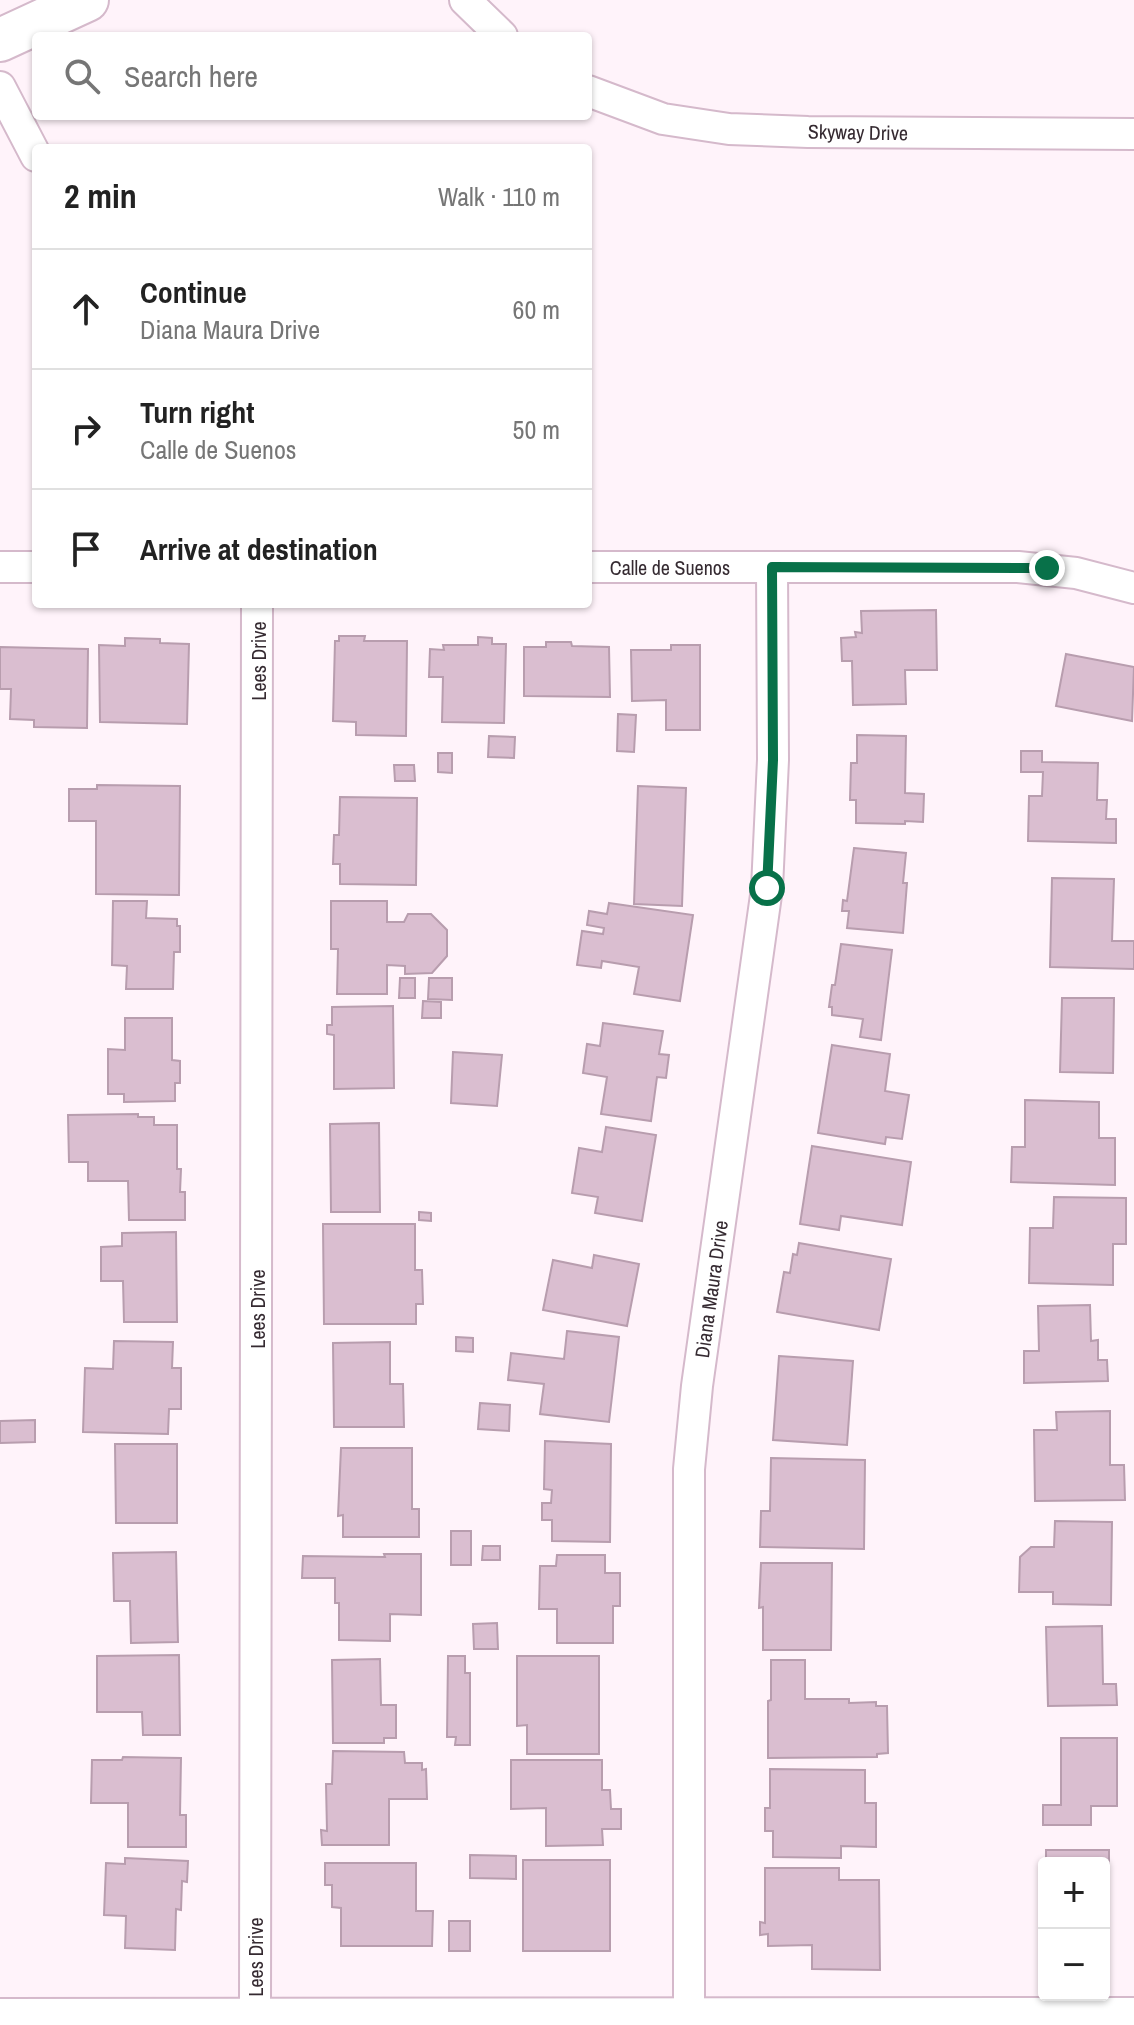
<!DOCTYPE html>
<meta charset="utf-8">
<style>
:root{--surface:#fff;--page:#f6f6f6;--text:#222;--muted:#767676;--line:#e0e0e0}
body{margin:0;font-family:"Archivo Narrow",sans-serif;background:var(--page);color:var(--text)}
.controls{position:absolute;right:24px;bottom:24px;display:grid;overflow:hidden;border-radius:8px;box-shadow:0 2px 6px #0004}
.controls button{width:72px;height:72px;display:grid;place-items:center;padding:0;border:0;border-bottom:2px solid var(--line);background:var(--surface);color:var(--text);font:40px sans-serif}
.stop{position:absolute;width:24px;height:24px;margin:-18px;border:6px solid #087149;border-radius:50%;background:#fff}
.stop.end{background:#087149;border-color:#fff;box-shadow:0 2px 8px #0008}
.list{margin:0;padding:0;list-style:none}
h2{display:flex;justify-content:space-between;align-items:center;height:104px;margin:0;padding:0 32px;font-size:34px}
h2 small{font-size:26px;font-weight:400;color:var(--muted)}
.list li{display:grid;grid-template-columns:52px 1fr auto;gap:24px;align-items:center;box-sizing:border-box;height:120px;padding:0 32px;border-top:2px solid var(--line)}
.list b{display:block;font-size:30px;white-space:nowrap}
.list p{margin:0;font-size:26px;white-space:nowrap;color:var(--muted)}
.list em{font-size:26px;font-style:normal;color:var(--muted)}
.icon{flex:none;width:44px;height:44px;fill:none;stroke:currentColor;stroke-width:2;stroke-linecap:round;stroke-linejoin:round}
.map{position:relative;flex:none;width:1134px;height:2025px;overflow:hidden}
.search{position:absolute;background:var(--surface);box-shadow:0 2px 6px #0004;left:32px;top:32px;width:560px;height:88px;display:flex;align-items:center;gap:20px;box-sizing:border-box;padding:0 28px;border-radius:8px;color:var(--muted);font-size:30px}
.panel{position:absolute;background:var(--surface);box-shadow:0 2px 6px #0004;left:32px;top:144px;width:560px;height:464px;border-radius:8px}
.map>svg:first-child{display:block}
</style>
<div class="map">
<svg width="1134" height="2025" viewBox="0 0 1134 2025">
<rect width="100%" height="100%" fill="#fff3fa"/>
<g fill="#dabed0" stroke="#b89dae" stroke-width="2">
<path d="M 936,610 L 937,670 L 905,670 L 906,704 L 853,705 L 852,661 L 842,661 L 841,638 L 856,637 L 855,632 L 862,633 L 861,611 Z"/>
<path d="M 339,636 L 365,636 L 364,641 L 407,641 L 406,736 L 356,735 L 356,722 L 333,721 L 335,641 L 339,641 Z"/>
<path d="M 478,637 L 492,638 L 492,644 L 506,644 L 504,723 L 442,722 L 443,677 L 429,677 L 430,649 L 444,650 L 443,645 L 478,645 Z"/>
<path d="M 125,638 L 160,639 L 160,643 L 189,644 L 187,724 L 100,722 L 99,645 L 125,646 Z"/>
<path d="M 546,642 L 571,642 L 572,646 L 609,647 L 610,697 L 524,696 L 524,647 L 546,647 Z"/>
<path d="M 671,645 L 700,645 L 700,730 L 666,730 L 666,700 L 632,701 L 631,650 L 671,650 Z"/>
<path d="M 0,647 L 88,649 L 87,728 L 34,727 L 34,720 L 10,719 L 11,689 L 0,689 Z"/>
<path d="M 1066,654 L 1134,667 L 1132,721 L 1056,706 Z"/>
<path d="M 618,714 L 636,715 L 634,752 L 617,751 Z"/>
<path d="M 857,735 L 906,736 L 905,793 L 924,794 L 923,822 L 905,821 L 905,824 L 856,823 L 856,800 L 850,800 L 851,763 L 857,763 Z"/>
<path d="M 489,736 L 515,737 L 514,758 L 488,757 Z"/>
<path d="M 1021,751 L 1042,751 L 1042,762 L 1098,763 L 1097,800 L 1107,800 L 1106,819 L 1116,819 L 1116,843 L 1028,841 L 1029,796 L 1042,796 L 1043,772 L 1021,772 Z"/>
<path d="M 438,753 L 452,753 L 452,773 L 438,772 Z"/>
<path d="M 394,765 L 414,765 L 415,781 L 395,781 Z"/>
<path d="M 97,785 L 180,786 L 179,895 L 96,894 L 96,821 L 69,821 L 69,789 L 97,789 Z"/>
<path d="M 638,786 L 686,788 L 682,906 L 634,904 Z"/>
<path d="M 340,797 L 417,798 L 416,885 L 340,884 L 340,864 L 333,864 L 334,835 L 339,835 Z"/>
<path d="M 854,848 L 906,853 L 903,883 L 907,883 L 903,933 L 847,928 L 849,911 L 842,911 L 843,900 L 847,901 Z"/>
<path d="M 1052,878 L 1114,879 L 1112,941 L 1134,941 L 1134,969 L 1050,967 Z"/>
<path d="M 113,901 L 147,901 L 146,918 L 177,919 L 177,926 L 180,926 L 180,952 L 174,952 L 173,989 L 126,989 L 127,966 L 112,965 Z"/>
<path d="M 331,901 L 387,901 L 387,922 L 404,922 L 408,914 L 431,914 L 447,930 L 447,956 L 432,973 L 405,974 L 405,966 L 387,965 L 387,994 L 337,994 L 338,949 L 331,949 Z"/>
<path d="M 609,903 L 693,915 L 680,1001 L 634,994 L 639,967 L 602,961 L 601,968 L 577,965 L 582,931 L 603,934 L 604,928 L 587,925 L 589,911 L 607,914 Z"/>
<path d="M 841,944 L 892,950 L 881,1040 L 860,1037 L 863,1019 L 832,1015 L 832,1007 L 829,1007 L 832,985 L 835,985 Z"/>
<path d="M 400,978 L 415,978 L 415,998 L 399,998 Z"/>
<path d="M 429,978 L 452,978 L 452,1000 L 428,999 Z"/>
<path d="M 1062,998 L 1114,998 L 1113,1073 L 1060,1072 Z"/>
<path d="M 423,1001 L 441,1002 L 441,1018 L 422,1018 Z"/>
<path d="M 393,1006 L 394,1088 L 334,1089 L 334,1035 L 327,1034 L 327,1025 L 332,1025 L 332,1007 Z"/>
<path d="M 125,1018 L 172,1018 L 172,1060 L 180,1061 L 180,1083 L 175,1083 L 175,1101 L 124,1102 L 124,1094 L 108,1094 L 108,1049 L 125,1050 Z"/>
<path d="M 603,1023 L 663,1031 L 659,1054 L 669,1055 L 666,1078 L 657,1077 L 651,1121 L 601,1114 L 607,1077 L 583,1073 L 587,1044 L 600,1046 Z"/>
<path d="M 832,1045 L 890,1054 L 885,1091 L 909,1095 L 902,1139 L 886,1137 L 885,1144 L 818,1133 Z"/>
<path d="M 453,1052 L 502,1055 L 497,1106 L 451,1103 Z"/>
<path d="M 1025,1100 L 1099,1102 L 1099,1138 L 1115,1138 L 1115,1185 L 1011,1182 L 1012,1147 L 1025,1147 Z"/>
<path d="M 138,1114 L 138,1117 L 154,1117 L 154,1125 L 177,1125 L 177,1169 L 181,1169 L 180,1192 L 185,1192 L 185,1220 L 129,1220 L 128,1181 L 88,1181 L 88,1162 L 69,1162 L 68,1115 Z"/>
<path d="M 379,1123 L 380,1212 L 331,1212 L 330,1124 Z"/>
<path d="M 606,1127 L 656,1135 L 642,1221 L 595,1213 L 598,1197 L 572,1193 L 579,1148 L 602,1152 Z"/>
<path d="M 812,1146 L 911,1162 L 902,1225 L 841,1216 L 839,1230 L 800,1224 Z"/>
<path d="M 1054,1197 L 1126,1198 L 1126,1244 L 1113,1244 L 1113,1285 L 1029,1283 L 1030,1228 L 1053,1228 Z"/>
<path d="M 419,1212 L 431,1213 L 431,1221 L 419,1220 Z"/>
<path d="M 323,1224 L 415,1224 L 415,1270 L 422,1270 L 423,1304 L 416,1304 L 416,1324 L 324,1324 Z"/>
<path d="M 176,1232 L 177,1322 L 124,1322 L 123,1281 L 101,1281 L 101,1247 L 122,1246 L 122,1233 Z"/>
<path d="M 799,1243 L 891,1259 L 879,1330 L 777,1312 L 784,1272 L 790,1273 L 793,1254 L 797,1255 Z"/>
<path d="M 594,1255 L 639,1264 L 627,1326 L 543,1310 L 553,1260 L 592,1268 Z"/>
<path d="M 1090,1305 L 1091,1341 L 1098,1340 L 1098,1360 L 1107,1360 L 1108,1381 L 1024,1383 L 1024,1351 L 1039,1351 L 1038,1306 Z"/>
<path d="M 567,1331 L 619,1337 L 609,1422 L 540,1414 L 544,1384 L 508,1380 L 511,1353 L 564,1359 Z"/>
<path d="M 456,1337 L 473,1338 L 473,1352 L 456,1351 Z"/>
<path d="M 114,1341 L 173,1342 L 172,1368 L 181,1368 L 181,1409 L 169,1409 L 168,1434 L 83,1432 L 85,1368 L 113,1369 Z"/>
<path d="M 390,1342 L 390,1384 L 403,1384 L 404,1427 L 334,1427 L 333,1343 Z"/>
<path d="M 779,1356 L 853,1361 L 847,1445 L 773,1440 Z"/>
<path d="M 480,1403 L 510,1405 L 509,1431 L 478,1429 Z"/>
<path d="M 1110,1411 L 1110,1465 L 1124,1465 L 1125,1500 L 1035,1501 L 1034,1430 L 1057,1430 L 1056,1412 Z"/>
<path d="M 35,1420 L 35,1442 L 0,1443 L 0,1421 Z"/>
<path d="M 545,1441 L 611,1444 L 610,1542 L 552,1541 L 552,1520 L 542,1520 L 542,1503 L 551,1503 L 552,1490 L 544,1489 Z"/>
<path d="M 115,1444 L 177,1444 L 177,1523 L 116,1523 Z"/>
<path d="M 341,1448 L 412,1448 L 412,1509 L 419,1509 L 419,1537 L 343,1537 L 343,1515 L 338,1516 Z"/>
<path d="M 771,1458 L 865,1460 L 864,1549 L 760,1547 L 761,1511 L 770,1511 Z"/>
<path d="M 1055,1521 L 1112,1522 L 1111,1605 L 1053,1604 L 1053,1592 L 1019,1592 L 1020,1557 L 1031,1547 L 1054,1547 Z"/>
<rect x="451" y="1531" width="20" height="34"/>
<path d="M 483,1546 L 500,1546 L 500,1560 L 482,1560 Z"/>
<path d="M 176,1552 L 178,1642 L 131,1643 L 130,1601 L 114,1601 L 113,1553 Z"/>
<path d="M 384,1554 L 421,1554 L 421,1615 L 390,1614 L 390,1641 L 339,1640 L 339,1603 L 335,1603 L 335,1578 L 302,1578 L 303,1556 L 385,1557 Z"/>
<path d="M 557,1555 L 605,1555 L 605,1573 L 620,1573 L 620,1606 L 613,1606 L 613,1643 L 557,1643 L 557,1609 L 539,1609 L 540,1566 L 556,1566 Z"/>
<path d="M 761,1563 L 832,1563 L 831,1650 L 763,1650 L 763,1607 L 759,1608 Z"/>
<path d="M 497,1623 L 498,1649 L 474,1649 L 473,1624 Z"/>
<path d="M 1102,1626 L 1103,1684 L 1116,1684 L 1117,1705 L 1048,1706 L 1046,1627 Z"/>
<path d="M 179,1655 L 180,1735 L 143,1735 L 142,1712 L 97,1712 L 97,1656 Z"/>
<path d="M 448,1656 L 465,1656 L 465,1673 L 470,1673 L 470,1745 L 455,1745 L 456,1737 L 447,1737 Z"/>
<path d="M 517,1656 L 599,1656 L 599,1754 L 527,1754 L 527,1725 L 517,1726 Z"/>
<path d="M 380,1659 L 381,1705 L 396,1705 L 396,1738 L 384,1738 L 384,1743 L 333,1743 L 332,1660 Z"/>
<path d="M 771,1660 L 805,1660 L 805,1699 L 849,1699 L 849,1703 L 876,1702 L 876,1706 L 887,1706 L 888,1753 L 877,1754 L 877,1757 L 768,1758 L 768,1701 L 771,1700 Z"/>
<path d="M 1061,1738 L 1117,1738 L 1117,1806 L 1091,1806 L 1091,1825 L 1043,1825 L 1043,1805 L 1061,1805 Z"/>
<path d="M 333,1751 L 404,1752 L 405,1763 L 422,1763 L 422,1770 L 426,1769 L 427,1799 L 389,1799 L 389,1845 L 322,1845 L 321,1830 L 327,1831 L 326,1784 L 332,1784 Z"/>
<path d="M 123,1757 L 181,1758 L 180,1815 L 186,1815 L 186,1847 L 128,1847 L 128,1803 L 91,1803 L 92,1760 L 122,1760 Z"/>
<path d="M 511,1760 L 602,1760 L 602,1790 L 610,1790 L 611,1809 L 621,1809 L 621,1829 L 602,1829 L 603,1845 L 546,1846 L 546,1808 L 511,1809 Z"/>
<path d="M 770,1769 L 865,1770 L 865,1803 L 876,1803 L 876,1847 L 841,1846 L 841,1858 L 773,1857 L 773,1831 L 765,1831 L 765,1808 L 770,1808 Z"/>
<path d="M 1046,1850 L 1109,1850 L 1109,1938 L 1104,1938 L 1104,1863 L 1046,1863 Z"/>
<path d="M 470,1855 L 516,1856 L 516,1879 L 470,1878 Z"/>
<path d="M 125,1858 L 188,1861 L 187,1882 L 182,1881 L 181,1910 L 176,1909 L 175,1950 L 125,1948 L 126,1916 L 104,1915 L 106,1863 L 125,1864 Z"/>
<rect x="523" y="1860" width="87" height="91"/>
<path d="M 325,1863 L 416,1863 L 416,1911 L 433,1911 L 432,1946 L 341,1946 L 341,1908 L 332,1907 L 332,1885 L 325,1885 Z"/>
<path d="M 765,1868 L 839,1868 L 839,1880 L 879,1880 L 880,1970 L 812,1969 L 812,1945 L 768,1946 L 768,1934 L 760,1935 L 760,1922 L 765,1923 Z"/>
<rect x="449" y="1921" width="21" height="30"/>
</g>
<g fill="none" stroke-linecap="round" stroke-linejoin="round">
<g stroke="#d5b9cb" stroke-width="34">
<g id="street">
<path d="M 465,0 L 502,36"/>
<path d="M 0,87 L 36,156"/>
<path d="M 588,91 L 663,119 L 729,129 L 808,132 L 1134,134"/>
<path d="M 0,567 L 36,567"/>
<path d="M 588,567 L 1018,567 L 1076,573 L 1134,588"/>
<path d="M 0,2014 L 1134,2013"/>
<path d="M 255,2014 L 257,604"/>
<path d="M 689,2014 L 689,1469 L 697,1386 L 767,888 L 773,760 L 772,567"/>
</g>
</g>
<g stroke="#d5b9cb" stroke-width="46">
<path id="secondary" d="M 0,40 L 87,0"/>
</g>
<use href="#street" stroke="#fff" stroke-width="30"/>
<use href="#secondary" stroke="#fff" stroke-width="42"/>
</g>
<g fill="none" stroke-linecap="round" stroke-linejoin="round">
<path stroke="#087149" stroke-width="10" d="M 767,888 L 773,760 L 772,567 L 1047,568"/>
</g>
<g text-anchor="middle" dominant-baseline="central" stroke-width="7" stroke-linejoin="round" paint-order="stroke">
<g font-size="20" fill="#352a31" stroke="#fff">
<text transform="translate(858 132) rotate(1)">Skyway Drive</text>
<text x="670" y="567">Calle de Suenos</text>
<text transform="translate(258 661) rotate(-90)">Lees Drive</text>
<text transform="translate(711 1289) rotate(-82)">Diana Maura Drive</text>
<text transform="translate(257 1309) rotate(-90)">Lees Drive</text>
<text transform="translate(255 1957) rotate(-90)">Lees Drive</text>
</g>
</g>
</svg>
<div class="controls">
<button>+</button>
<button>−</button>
</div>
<div class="stop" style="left:767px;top:888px"></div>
<div class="stop end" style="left:1047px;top:568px"></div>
<div class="search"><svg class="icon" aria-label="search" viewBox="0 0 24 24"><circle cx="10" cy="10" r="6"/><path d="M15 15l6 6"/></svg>Search here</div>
<section class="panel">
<h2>2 min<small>Walk · 110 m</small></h2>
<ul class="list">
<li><svg class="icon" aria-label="ahead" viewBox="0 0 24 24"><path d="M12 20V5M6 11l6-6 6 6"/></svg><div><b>Continue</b><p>Diana Maura Drive</p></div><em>60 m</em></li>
<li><svg class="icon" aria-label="right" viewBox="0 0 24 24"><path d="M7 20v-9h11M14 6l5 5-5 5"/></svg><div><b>Turn right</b><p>Calle de Suenos</p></div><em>50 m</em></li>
<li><svg class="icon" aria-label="arrive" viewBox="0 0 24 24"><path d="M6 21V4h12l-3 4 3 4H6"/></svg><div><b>Arrive at destination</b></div></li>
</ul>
</section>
</div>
